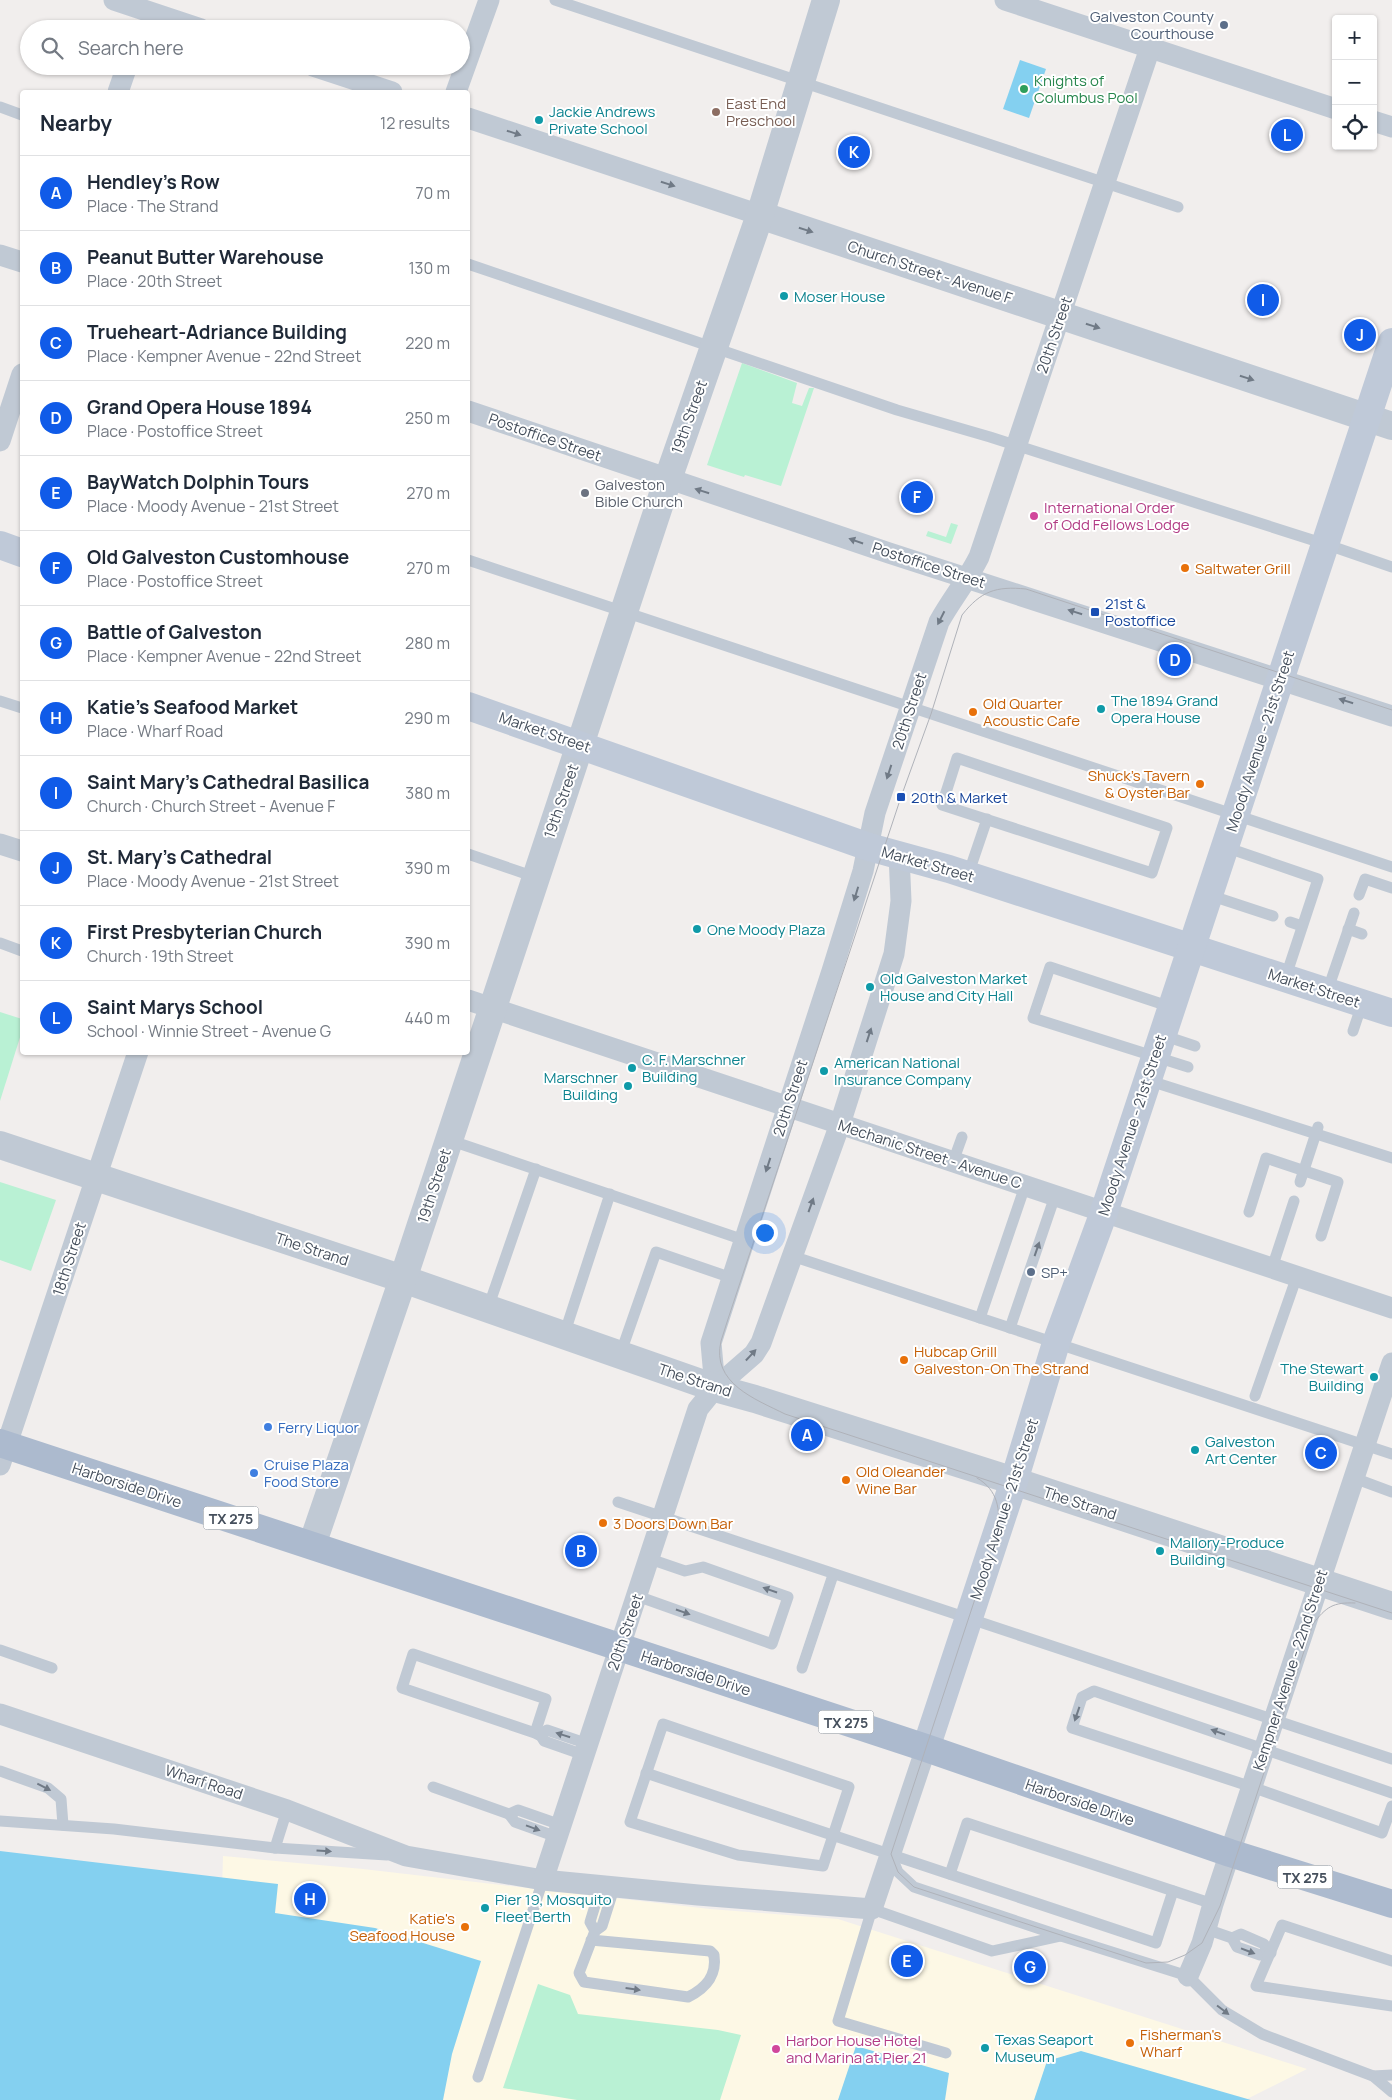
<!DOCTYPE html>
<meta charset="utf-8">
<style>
:root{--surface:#fff;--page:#f6f6f7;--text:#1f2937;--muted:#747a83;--line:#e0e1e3;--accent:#105be8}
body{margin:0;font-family:Manrope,sans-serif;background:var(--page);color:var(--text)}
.controls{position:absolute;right:15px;top:15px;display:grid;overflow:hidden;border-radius:5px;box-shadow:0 1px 4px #0004}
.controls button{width:45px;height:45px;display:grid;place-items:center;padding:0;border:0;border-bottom:1px solid var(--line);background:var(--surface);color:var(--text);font:25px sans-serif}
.you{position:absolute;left:764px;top:1232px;width:18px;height:18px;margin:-12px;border:4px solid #fff;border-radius:50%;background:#1a73e8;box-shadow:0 0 0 8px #1a73e833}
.badge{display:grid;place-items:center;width:32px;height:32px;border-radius:50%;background:var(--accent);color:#fff;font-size:16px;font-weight:700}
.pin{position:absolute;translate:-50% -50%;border:2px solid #fff;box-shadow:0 1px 5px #0006}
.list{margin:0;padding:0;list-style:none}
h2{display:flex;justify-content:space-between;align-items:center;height:65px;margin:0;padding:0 20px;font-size:21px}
h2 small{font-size:16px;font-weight:400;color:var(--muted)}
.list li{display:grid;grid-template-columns:32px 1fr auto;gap:15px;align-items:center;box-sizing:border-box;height:75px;padding:0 20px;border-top:1px solid var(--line)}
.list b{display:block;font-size:19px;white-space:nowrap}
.list p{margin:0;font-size:16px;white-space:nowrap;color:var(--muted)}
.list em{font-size:16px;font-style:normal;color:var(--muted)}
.icon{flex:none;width:28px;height:28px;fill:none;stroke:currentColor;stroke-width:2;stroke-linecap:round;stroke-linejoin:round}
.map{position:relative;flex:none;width:1392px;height:2100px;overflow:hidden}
.search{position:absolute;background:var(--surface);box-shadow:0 1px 4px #0004;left:20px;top:20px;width:450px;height:55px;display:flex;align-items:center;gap:12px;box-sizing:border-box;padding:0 18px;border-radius:28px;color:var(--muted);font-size:19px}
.panel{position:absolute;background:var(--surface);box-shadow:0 1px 4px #0004;left:20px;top:90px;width:450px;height:965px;border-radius:5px}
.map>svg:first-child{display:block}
</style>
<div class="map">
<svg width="1392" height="2100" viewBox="0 0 1392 2100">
<rect width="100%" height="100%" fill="#f1eeed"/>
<path fill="#fdf8e5" d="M 223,1856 L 363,1869 L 710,1909 L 838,1919 L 1307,2069 L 1245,2100 L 224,2100 L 216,2098 Z"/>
<g fill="#b9f1d4">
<path d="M 742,363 L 797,383 L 792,403 L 802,406 L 809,388 L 814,388 L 781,486 L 745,475 L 744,477 L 707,465 Z"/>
<path d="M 951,523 L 958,525 L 951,544 L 926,536 L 928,531 L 946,537 Z"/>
<path d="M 0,1012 L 22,1019 L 22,1031 L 0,1101 Z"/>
<path d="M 0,1182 L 56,1200 L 31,1271 L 0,1260 Z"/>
<path d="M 538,1984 L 570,1995 L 578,2014 L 718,2030 L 741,2035 L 720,2100 L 577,2100 L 503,2088 Z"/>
</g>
<g fill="#84d0f0">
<path d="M 1020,60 L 1046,69 L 1029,118 L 1003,109 Z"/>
<path d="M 0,1851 L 278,1884 L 275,1913 L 375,1928 L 481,1961 L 452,2054 L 443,2100 L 0,2100 Z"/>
<path d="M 856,2046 L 949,2073 L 945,2100 L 838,2100 Z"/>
<path d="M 1081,2051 L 1251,2100 L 1034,2100 L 1047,2061 Z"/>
</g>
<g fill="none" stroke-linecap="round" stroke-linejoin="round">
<g stroke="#c0c9d4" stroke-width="11">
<path d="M 555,0 L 1178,207"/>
<path d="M 0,107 L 22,115"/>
<path d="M 468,264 L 897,410 L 990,437 L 1325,544 L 1392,567"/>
<path d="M 468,560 L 1392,867"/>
<path d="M 0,701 L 22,708"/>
<path d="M 957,758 L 1167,828 L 1152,873 L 942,805 Z"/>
<path d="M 1225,847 L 1318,879 L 1285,979"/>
<path d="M 468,854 L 535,877"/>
<path d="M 968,875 L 987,819"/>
<path d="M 1209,895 L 1273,916"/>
<path d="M 1359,895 L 1365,879 L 1392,888"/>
<path d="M 1290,922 L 1302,926"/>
<path d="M 1348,929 L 1362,934"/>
<path d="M 0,943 L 22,951"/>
<path d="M 1327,992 L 1354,913"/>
<path d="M 1171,1007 L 1050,967 L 1033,1018 L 1188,1067"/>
<path d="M 1353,1031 L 1362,1004"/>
<path d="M 1162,1035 L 1195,1046"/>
<path d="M 1147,1080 L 1392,1158"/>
<path d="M 449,1140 L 744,1240"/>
<path d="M 953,1162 L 962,1137"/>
<path d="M 1300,1182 L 1318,1127"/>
<path d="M 1249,1212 L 1266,1158 L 1338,1182 L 1321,1236"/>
<path d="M 792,1256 L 1392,1454"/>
<path d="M 1272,1268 L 1294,1201"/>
<path d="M 488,1308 L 536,1169"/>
<path d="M 980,1318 L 1025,1186"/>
<path d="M 1010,1328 L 1055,1196"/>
<path d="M 564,1335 L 610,1194"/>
<path d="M 620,1355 L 656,1252 L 732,1278"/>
<path d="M 1255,1396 L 1297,1276"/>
<path d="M 1354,1478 L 1392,1492"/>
<path d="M 618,1502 L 1392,1759"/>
<path d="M 637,1596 L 772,1644 L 788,1597 L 703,1567 L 685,1571 L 650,1559"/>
<path d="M 0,1650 L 52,1668"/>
<path d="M 802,1668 L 833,1575"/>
<path d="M 663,1724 L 849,1787 L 823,1866 L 738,1855 L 630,1822 Z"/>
<path d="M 535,1733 L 546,1699 L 413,1654 L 402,1688 L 535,1733 L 541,1736 L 544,1741 L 584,1755"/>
<path d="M 541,1736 L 547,1730 L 588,1744"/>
<path d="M 0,1771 L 48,1788 L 61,1799 L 63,1825"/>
<path d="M 646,1773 L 1156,1943 L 1173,1891"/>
<path d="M 433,1787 L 509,1814"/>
<path d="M 1392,1793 L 1094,1691 L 1082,1697 L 1072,1728 L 1252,1787 L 1382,1833 L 1392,1806"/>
<path d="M 0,1821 L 114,1829 L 275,1848 L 387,1855"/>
<path d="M 557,1837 L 515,1822 L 509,1814 L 518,1810 L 561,1825"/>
<path d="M 275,1848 L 287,1810"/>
<path d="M 891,1855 L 898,1872 L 914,1887 L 1061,1936"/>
<path d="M 950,1874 L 967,1823 L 1213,1904"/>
<path d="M 601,1886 L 590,1922 L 595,1931 L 602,1926 L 614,1888"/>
<path d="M 1206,1929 L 1232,1938 L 1237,1947 L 1260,1955 L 1267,1951"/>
<path d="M 1232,1938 L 1241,1934 L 1264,1944 L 1267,1951 L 1271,1953"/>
<path d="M 591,1940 L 710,1951 L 714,1955 C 717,1976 706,1988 688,1997 L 584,1982 L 579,1973 L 595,1931"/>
<path d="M 1392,1961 L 1282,1925 L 1256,1986 L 1392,2006"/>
<path d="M 946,2053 L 838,2021 L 872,1909 L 992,1951 L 1061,1936 L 1188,1976 L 1222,2010 L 1262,2034 L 1373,2076 L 1392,2092"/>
<path d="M 1373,2076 L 1392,2075"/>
<path d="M 478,2077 L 543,1880"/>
</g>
<g stroke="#c0c9d4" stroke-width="21">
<path d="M 114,0 L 201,29"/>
<path d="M 1005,0 L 1336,109"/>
<path d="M 313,66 L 392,92"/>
<path d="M 118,92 L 127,66"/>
<path d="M 456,92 L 489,0"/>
<path d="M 468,118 L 760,215"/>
<path d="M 1373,121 L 1392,127"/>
<path d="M 0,255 L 22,262"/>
<path d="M 468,411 L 889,553 L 1392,716"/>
<path d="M 0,441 L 22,374"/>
<path d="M 0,844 L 22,851"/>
<path d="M 468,1000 L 1392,1308"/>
<path d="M 715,1388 L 711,1343 L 832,971 L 863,871 L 875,813 L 939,622 C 951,600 967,581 979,557 L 1150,48"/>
<path d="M 0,1465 L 138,1052"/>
<path d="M 0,1714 L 287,1810 L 406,1856 L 543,1880 L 698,1895 L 872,1909 L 926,1748"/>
<path d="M 543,1880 L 698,1409 L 715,1388 L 754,1354 L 761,1343 L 840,1124 L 894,954 L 901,901 L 899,854"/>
<path d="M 1188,1976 L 1202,1943 L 1213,1904 L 1392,1363"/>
</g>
<g stroke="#c0c9d4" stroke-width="28">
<path d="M 760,215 L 1392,426"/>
<path d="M 0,1145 L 403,1279 L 715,1388 L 755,1399 L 1014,1481 L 1392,1606"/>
<path d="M 312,1545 L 403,1279 L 668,479 L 760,215 L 826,0"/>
</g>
<g stroke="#bfc9d8" stroke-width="28">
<path d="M 0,545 L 22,553"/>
<path d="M 468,706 L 869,847 L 949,869 L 1392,1013"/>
<path d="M 926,1748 L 1014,1481 L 1056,1343 L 1104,1212 L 1392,342"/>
</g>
<path stroke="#acbace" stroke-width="28" d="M 0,1443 L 926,1748 L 1230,1853 L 1392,1904"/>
<g stroke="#afb2b9" stroke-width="1">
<path d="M 1392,710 L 1026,589 C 996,586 981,591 962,615 L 931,714 L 901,797 L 728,1319 C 726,1326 723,1334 721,1341 C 711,1383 755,1399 785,1414 L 1392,1613"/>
<path d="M 977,1478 C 998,1490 1001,1510 997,1532 L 891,1854 L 898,1872 L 914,1887 L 1146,1963 L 1168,1962 L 1185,1955 L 1202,1943 L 1220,1906 L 1313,1624 C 1326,1607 1333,1602 1355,1603"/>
</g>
</g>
<defs><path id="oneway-solid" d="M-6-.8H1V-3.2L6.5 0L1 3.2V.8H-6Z" transform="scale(1.25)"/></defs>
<g fill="#707a86">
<use href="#oneway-solid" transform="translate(514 133) rotate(18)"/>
<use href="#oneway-solid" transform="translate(668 184) rotate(18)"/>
<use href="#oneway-solid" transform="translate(806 230) rotate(18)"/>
<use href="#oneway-solid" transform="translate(1093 326) rotate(18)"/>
<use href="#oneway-solid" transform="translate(1247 378) rotate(18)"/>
<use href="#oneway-solid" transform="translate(702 491) rotate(-162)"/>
<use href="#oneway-solid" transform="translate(856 541) rotate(-161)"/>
<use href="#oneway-solid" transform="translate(1075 612) rotate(-162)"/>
<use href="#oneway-solid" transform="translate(941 618) rotate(117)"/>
<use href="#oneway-solid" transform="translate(1346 701) rotate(-162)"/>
<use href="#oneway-solid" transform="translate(889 772) rotate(108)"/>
<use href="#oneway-solid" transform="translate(856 894) rotate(107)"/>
<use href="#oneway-solid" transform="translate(869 1035) rotate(-72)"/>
<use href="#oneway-solid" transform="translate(768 1165) rotate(108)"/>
<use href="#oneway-solid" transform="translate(811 1205) rotate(-70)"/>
<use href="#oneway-solid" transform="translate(1037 1249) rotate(-71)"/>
<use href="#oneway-solid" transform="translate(751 1355) rotate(-47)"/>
<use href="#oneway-solid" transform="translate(770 1590) rotate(-161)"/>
<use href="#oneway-solid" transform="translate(683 1612) rotate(19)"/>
<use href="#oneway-solid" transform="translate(1077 1714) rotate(109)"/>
<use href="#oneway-solid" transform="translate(1218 1732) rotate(-161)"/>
<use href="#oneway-solid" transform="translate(563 1735) rotate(-162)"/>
<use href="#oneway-solid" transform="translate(44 1787) rotate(27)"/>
<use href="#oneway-solid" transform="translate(533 1828) rotate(20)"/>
<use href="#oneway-solid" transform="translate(324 1851) rotate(4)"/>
<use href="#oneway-solid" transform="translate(1248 1951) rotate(21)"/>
<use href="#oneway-solid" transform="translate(633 1989) rotate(8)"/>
<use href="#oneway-solid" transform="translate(1223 2010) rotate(37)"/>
</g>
<g fill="#5c6f8a" stroke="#fff" stroke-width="2">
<circle cx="1224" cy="25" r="5"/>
<circle cx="1031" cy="1272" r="5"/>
</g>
<circle fill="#2e9e5b" stroke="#fff" stroke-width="2" cx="1024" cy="89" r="5"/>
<circle fill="#8d6e63" stroke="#fff" stroke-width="2" cx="716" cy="112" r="5"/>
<g fill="#0f9aa8" stroke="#fff" stroke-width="2">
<circle cx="539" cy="120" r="5"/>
<circle cx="784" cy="296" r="5"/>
<circle cx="1101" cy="709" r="5"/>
<circle cx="697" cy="929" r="5"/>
<circle cx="870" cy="987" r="5"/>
<circle cx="632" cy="1068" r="5"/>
<circle cx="824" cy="1071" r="5"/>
<circle cx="628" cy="1086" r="5"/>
<circle cx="1374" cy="1377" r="5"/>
<circle cx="1195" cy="1450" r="5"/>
<circle cx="1160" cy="1551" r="5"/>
<circle cx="485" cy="1908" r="5"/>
<circle cx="985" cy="2048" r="5"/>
</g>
<circle fill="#6b7280" stroke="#fff" stroke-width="2" cx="585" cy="493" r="5"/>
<g fill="#d1479c" stroke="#fff" stroke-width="2">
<circle cx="1034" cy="516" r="5"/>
<circle cx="776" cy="2049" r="5"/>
</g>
<g fill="#e8710a" stroke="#fff" stroke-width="2">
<circle cx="1185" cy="568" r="5"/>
<circle cx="973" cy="712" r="5"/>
<circle cx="1200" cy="784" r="5"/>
<circle cx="904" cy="1360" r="5"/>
<circle cx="846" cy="1480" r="5"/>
<circle cx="603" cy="1523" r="5"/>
<circle cx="465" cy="1927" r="5"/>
<circle cx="1130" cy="2043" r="5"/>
</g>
<g fill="#1a4fb4" stroke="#fff" stroke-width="2">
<rect x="1090" y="607" width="10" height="10" rx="2.5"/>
<rect x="896" y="792" width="10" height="10" rx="2.5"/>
</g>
<g fill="#3f7fe0" stroke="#fff" stroke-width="2">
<circle cx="268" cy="1427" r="5"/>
<circle cx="254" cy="1473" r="5"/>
</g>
<g text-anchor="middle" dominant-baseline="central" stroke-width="4" stroke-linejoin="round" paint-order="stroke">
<g fill="#fff" stroke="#7d848d" stroke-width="1">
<rect x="203.5" y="1506.5" width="55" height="23" rx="4"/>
<rect x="818.5" y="1710.5" width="55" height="23" rx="4"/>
<rect x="1277.5" y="1865.5" width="55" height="23" rx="4"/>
</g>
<g font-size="14" font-weight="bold" fill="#454f5c">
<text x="231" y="1518">TX 275</text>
<text x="846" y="1722">TX 275</text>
<text x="1305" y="1877">TX 275</text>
</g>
<g font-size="15" fill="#4e5e75" stroke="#fff" text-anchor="end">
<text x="1214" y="16">Galveston County<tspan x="1214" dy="17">Courthouse</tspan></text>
<text x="1041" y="1272" text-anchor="start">SP+</text>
</g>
<g font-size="15" fill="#27864d" stroke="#fff" text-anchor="start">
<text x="1034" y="80">Knights of<tspan x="1034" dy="17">Columbus Pool</tspan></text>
</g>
<g font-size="15" fill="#785e54" stroke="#fff" text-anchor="start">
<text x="726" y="103">East End<tspan x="726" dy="17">Preschool</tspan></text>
</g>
<g font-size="15" fill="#0d838f" stroke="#fff" text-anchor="start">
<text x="549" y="111">Jackie Andrews<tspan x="549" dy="17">Private School</tspan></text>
<text x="794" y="296">Moser House</text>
<text x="1111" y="700">The 1894 Grand<tspan x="1111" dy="17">Opera House</tspan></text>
<text x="707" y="929">One Moody Plaza</text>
<text x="880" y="978">Old Galveston Market<tspan x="880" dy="17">House and City Hall</tspan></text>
<text x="642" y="1059">C. F. Marschner<tspan x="642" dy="17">Building</tspan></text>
<text x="834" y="1062">American National<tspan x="834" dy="17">Insurance Company</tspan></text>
<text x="618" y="1077" text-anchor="end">Marschner<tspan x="618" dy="17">Building</tspan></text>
<text x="1364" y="1368" text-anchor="end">The Stewart<tspan x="1364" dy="17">Building</tspan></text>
<text x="1205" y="1441">Galveston<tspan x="1205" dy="17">Art Center</tspan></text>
<text x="1170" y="1542">Mallory-Produce<tspan x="1170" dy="17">Building</tspan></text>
<text x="495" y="1899">Pier 19, Mosquito<tspan x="495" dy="17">Fleet Berth</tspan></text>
<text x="995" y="2039">Texas Seaport<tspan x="995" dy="17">Museum</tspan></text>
</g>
<g font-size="15" fill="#454f5c" stroke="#fff">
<text transform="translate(930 272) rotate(18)">Church Street - Avenue F</text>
<text transform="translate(1054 335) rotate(-71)">20th Street</text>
<text transform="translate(689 417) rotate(-70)">19th Street</text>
<text transform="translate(545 437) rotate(19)">Postoffice Street</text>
<text transform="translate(929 565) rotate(18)">Postoffice Street</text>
<text transform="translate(909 711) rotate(-72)">20th Street</text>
<text transform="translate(545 732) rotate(19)">Market Street</text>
<text transform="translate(1260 741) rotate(-72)">Moody Avenue - 21st Street</text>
<text transform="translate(561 801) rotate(-71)">19th Street</text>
<text transform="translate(928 864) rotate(16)">Market Street</text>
<text transform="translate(1314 988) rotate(18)">Market Street</text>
<text transform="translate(790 1098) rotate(-72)">20th Street</text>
<text transform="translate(1132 1125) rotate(-72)">Moody Avenue - 21st Street</text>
<text transform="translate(930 1154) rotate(18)">Mechanic Street - Avenue C</text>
<text transform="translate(434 1186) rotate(-72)">19th Street</text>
<text transform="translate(312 1249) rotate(18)">The Strand</text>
<text transform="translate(69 1259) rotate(-72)">18th Street</text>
<text transform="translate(695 1380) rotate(18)">The Strand</text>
<text transform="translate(127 1485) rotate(18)">Harborside Drive</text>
<text transform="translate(1080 1503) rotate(18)">The Strand</text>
<text transform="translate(1004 1509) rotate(-72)">Moody Avenue - 21st Street</text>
<text transform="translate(625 1632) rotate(-71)">20th Street</text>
<text transform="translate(1290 1670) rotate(-72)">Kempner Avenue - 22nd Street</text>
<text transform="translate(696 1673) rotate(18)">Harborside Drive</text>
<text transform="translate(204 1782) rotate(18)">Wharf Road</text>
<text transform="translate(1080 1802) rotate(19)">Harborside Drive</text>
</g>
<g font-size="15" fill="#5b616d" stroke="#fff" text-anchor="start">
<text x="595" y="484">Galveston<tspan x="595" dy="17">Bible Church</tspan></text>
</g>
<g font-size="15" fill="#b23c85" stroke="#fff" text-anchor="start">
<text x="1044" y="507">International Order<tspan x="1044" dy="17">of Odd Fellows Lodge</tspan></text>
<text x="786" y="2040">Harbor House Hotel<tspan x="786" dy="17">and Marina at Pier 21</tspan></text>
</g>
<g font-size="15" fill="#c56008" stroke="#fff" text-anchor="start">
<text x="1195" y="568">Saltwater Grill</text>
<text x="983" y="703">Old Quarter<tspan x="983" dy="17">Acoustic Cafe</tspan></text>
<text x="1190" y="775" text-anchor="end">Shuck's Tavern<tspan x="1190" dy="17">&amp; Oyster Bar</tspan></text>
<text x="914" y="1351">Hubcap Grill<tspan x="914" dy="17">Galveston-On The Strand</tspan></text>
<text x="856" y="1471">Old Oleander<tspan x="856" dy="17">Wine Bar</tspan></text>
<text x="613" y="1523">3 Doors Down Bar</text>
<text x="455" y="1918" text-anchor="end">Katie's<tspan x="455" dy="17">Seafood House</tspan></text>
<text x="1140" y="2034">Fisherman's<tspan x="1140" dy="17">Wharf</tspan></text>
</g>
<g font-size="15" fill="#164399" stroke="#fff" text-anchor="start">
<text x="1105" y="603">21st &amp;<tspan x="1105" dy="17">Postoffice</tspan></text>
<text x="911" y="797">20th &amp; Market</text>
</g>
<g font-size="15" fill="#366cbe" stroke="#fff" text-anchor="start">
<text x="278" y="1427">Ferry Liquor</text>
<text x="264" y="1464">Cruise Plaza<tspan x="264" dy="17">Food Store</tspan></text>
</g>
</g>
</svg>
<div class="controls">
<button>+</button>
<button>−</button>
<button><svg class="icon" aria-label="locate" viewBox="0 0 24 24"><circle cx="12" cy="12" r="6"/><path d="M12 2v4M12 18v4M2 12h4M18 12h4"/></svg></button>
</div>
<div class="you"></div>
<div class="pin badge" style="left:807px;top:1435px">A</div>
<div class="pin badge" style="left:581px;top:1551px">B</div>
<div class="pin badge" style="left:1321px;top:1453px">C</div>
<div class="pin badge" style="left:1175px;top:660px">D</div>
<div class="pin badge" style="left:907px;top:1961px">E</div>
<div class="pin badge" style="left:917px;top:497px">F</div>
<div class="pin badge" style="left:1030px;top:1967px">G</div>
<div class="pin badge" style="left:310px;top:1899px">H</div>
<div class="pin badge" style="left:1263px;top:300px">I</div>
<div class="pin badge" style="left:1360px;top:335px">J</div>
<div class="pin badge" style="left:854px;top:152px">K</div>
<div class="pin badge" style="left:1287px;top:135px">L</div>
<div class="search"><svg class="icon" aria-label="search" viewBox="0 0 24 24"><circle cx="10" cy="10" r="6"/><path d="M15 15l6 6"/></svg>Search here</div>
<section class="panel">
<h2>Nearby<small>12 results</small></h2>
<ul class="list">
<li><span class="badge">A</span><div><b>Hendley's Row</b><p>Place · The Strand</p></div><em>70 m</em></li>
<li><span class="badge">B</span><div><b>Peanut Butter Warehouse</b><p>Place · 20th Street</p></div><em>130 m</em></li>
<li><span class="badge">C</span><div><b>Trueheart-Adriance Building</b><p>Place · Kempner Avenue - 22nd Street</p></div><em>220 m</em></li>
<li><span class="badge">D</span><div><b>Grand Opera House 1894</b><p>Place · Postoffice Street</p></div><em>250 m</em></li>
<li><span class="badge">E</span><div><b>BayWatch Dolphin Tours</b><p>Place · Moody Avenue - 21st Street</p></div><em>270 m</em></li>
<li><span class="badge">F</span><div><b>Old Galveston Customhouse</b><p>Place · Postoffice Street</p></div><em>270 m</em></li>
<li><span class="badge">G</span><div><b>Battle of Galveston</b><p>Place · Kempner Avenue - 22nd Street</p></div><em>280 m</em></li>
<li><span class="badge">H</span><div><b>Katie's Seafood Market</b><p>Place · Wharf Road</p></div><em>290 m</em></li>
<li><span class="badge">I</span><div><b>Saint Mary's Cathedral Basilica</b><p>Church · Church Street - Avenue F</p></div><em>380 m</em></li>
<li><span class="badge">J</span><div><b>St. Mary's Cathedral</b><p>Place · Moody Avenue - 21st Street</p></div><em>390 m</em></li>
<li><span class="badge">K</span><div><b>First Presbyterian Church</b><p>Church · 19th Street</p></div><em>390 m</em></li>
<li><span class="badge">L</span><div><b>Saint Marys School</b><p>School · Winnie Street - Avenue G</p></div><em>440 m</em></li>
</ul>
</section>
</div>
